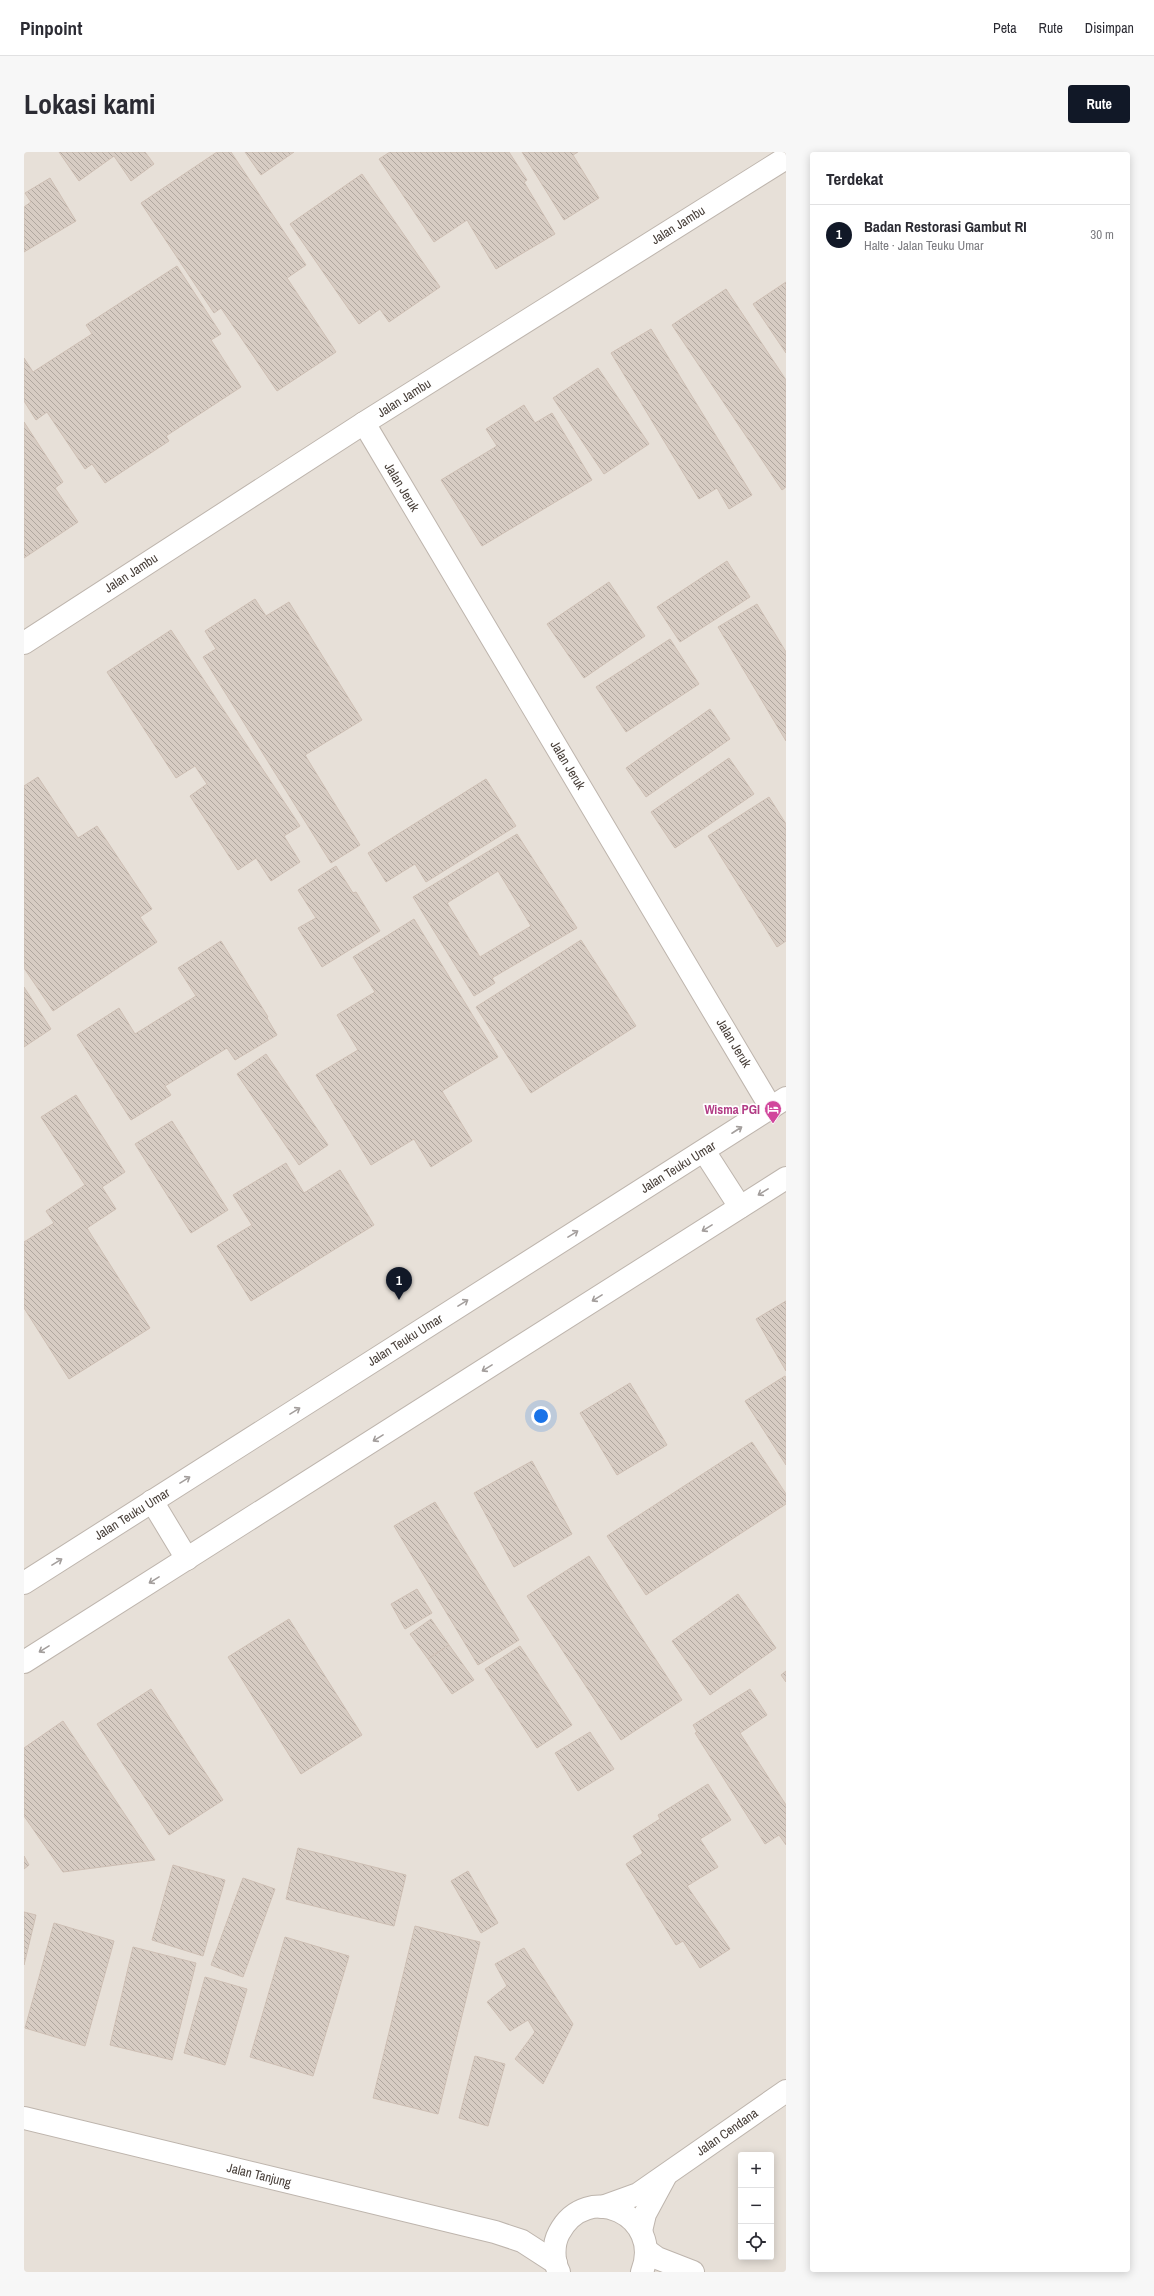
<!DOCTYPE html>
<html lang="id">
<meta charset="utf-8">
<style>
:root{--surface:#fff;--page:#f7f7f7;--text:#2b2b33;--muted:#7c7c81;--line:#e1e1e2;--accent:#111827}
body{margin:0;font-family:"Archivo Narrow",sans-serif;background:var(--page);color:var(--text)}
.controls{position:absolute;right:12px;bottom:12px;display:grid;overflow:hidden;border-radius:4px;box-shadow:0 2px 10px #0003}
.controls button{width:36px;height:36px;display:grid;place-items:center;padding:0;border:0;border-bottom:1px solid var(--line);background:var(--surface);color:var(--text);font:20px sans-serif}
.you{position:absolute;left:517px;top:1264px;width:14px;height:14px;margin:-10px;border:3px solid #fff;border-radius:50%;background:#1a73e8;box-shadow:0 0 0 6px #1a73e833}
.badge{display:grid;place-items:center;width:26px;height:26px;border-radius:50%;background:var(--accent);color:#fff;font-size:13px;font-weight:700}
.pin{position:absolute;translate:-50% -33px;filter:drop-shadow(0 1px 2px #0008)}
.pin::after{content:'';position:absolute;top:21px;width:14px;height:12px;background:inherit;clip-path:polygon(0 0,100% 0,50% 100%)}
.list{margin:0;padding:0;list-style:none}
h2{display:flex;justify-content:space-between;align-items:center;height:52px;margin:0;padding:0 16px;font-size:17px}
h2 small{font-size:13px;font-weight:400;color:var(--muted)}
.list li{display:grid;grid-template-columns:26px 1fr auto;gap:12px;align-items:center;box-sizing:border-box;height:60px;padding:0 16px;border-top:1px solid var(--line)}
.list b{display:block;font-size:15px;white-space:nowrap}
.list p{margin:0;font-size:13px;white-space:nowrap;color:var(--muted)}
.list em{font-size:13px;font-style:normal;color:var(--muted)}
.icon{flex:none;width:22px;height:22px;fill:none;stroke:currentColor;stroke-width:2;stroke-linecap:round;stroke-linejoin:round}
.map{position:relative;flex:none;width:762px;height:2120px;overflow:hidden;border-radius:4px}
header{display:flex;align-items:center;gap:24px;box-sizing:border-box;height:56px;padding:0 20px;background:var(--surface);border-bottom:1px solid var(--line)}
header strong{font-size:19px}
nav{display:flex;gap:22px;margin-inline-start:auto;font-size:14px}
.intro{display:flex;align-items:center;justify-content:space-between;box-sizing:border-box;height:96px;padding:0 24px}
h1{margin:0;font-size:28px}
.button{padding:10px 18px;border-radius:4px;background:var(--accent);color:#fff;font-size:14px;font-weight:700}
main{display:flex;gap:24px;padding:0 24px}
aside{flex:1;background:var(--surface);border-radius:4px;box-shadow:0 2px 10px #0003}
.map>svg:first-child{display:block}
</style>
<header>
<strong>Pinpoint</strong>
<nav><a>Peta</a><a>Rute</a><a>Disimpan</a></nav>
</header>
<div class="intro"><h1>Lokasi kami</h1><a class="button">Rute</a></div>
<main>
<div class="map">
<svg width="762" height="2120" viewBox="0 0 762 2120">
<defs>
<pattern id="building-back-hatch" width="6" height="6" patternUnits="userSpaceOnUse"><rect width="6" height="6" fill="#d7ccc3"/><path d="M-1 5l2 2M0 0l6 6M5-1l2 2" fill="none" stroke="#b0a79f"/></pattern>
</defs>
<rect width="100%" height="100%" fill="#f3efea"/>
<path fill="#e7e0d8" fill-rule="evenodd" d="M 0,0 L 762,0 L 762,2120 L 0,2120 ZM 717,2003 L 747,2003 L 747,2105 L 717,2105 Z"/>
<g fill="url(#building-back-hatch)" stroke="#cebfb4" fill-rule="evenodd">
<path d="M 35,0 L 121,0 L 130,12 L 107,29 L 90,4 L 55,29 Z"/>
<path d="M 193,0 L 207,0 L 282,113 L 263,126 L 312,200 L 253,239 L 197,156 L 190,161 L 117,51 Z"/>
<path d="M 221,0 L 270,0 L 237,23 Z"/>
<path d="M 366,0 L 485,0 L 503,28 L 500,30 L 531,82 L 472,117 L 443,68 L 410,90 L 355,7 Z"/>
<path d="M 498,0 L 554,0 L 549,3 L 575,46 L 540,68 Z"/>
<path d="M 338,22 L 416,135 L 365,170 L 356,157 L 335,172 L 266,72 Z"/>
<path d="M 26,26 L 52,69 L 0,100 L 0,55 L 7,50 L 1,41 Z"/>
<path d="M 153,114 L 197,182 L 187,188 L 217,235 L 142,284 L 145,289 L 81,331 L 68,312 L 61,317 L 23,260 L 12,268 L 0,249 L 0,206 L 9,220 L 68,182 L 62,173 Z"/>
<path d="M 762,130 L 762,201 L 729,152 Z"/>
<path d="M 702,137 L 762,228 L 762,335 L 758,338 L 648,173 Z"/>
<path d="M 627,177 L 728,343 L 705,357 L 693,336 L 675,347 L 587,201 Z"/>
<path d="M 574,216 L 625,292 L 580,322 L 529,246 Z"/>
<path d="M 500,253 L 511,271 L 528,261 L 568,328 L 458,394 L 417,328 L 473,294 L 462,277 Z"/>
<path d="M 0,270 L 39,330 L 31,336 L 54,370 L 0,406 Z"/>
<path d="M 703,409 L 726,445 L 656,490 L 633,455 Z"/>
<path d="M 585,430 L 621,484 L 560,526 L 523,472 Z"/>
<path d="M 231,447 L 242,464 L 265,450 L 338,568 L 281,603 L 336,693 L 307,711 L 179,505 L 192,497 L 181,479 Z"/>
<path d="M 733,452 L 762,500 L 762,589 L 694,475 Z"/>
<path d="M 147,478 L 276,674 L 260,684 L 276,710 L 247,729 L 232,706 L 214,718 L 166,644 L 183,632 L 171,614 L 152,626 L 83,520 Z"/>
<path d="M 646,487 L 675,532 L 602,580 L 572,535 Z"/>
<path d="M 686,557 L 706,587 L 622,645 L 602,616 Z"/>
<path d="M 705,606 L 730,642 L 651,696 L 627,660 Z"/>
<path d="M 14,625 L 54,686 L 73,674 L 128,757 L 116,765 L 133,790 L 29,859 L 0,816 L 0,634 Z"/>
<path d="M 462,627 L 492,674 L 402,730 L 391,712 L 362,730 L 344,701 Z"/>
<path d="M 745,645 L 762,672 L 762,789 L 753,795 L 684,684 Z"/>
<path d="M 493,682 L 553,776 L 468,826 L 471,831 L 450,844 L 389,745 ZM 474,719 L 507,774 L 456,805 L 423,751 Z"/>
<path d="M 312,714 L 329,741 L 332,740 L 356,779 L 298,815 L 274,776 L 292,766 L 274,738 Z"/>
<path d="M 390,767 L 474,905 L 418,939 L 448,989 L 407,1015 L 390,987 L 347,1013 L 292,923 L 334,898 L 313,863 L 351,840 L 329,805 Z"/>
<path d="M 557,788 L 612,874 L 507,941 L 452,855 Z"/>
<path d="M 197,789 L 244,865 L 243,866 L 253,883 L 211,908 L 203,896 L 141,934 L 147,943 L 107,968 L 53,883 L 95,856 L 111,882 L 172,844 L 154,816 Z"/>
<path d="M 0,835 L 27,877 L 0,895 Z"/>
<path d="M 242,902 L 304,993 L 275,1013 L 213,922 Z"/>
<path d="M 52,943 L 101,1020 L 78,1035 L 92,1057 L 63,1076 L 126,1176 L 45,1227 L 0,1156 L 0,1090 L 30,1071 L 22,1059 L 61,1033 L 17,965 Z"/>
<path d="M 148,969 L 204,1058 L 167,1081 L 111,992 Z"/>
<path d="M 262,1011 L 280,1041 L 316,1018 L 350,1073 L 227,1149 L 193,1094 L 228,1073 L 209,1043 Z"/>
<path d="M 762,1149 L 762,1219 L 732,1167 Z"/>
<path d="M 761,1224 L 762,1226 L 762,1313 L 721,1249 Z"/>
<path d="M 606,1231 L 643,1293 L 593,1323 L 556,1261 Z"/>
<path d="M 728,1290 L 762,1342 L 762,1352 L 622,1443 L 583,1384 Z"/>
<path d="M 508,1309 L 548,1382 L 490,1415 L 450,1341 Z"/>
<path d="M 411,1350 L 495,1488 L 454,1513 L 370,1374 Z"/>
<path d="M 565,1404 L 658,1548 L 597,1588 L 503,1444 Z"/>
<path d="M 393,1437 L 408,1461 L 381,1477 L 367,1452 Z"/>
<path d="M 714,1442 L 752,1496 L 686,1543 L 648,1489 Z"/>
<path d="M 265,1467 L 338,1583 L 277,1622 L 204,1505 Z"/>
<path d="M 407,1467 L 425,1493 L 404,1507 L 386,1482 Z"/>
<path d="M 425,1493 L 450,1528 L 428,1542 L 404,1507 Z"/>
<path d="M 496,1494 L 548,1573 L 513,1596 L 461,1517 Z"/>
<path d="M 762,1519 L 762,1530 L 757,1523 Z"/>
<path d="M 127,1537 L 199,1648 L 145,1683 L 73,1572 Z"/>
<path d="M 726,1537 L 743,1563 L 716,1581 L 762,1653 L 762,1693 L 755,1683 L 741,1692 L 671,1581 L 673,1580 L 669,1573 Z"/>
<path d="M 39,1569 L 131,1708 L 39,1720 L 0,1664 L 0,1596 Z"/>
<path d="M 566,1580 L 590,1617 L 554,1639 L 531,1601 Z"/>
<path d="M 684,1632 L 707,1668 L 676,1687 L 694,1715 L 663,1734 L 706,1797 L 676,1816 L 659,1789 L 652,1793 L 602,1712 L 619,1701 L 609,1684 L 636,1667 L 634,1663 Z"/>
<path d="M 274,1696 L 382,1723 L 370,1774 L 262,1747 Z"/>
<path d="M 0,1704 L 5,1713 L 0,1717 Z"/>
<path d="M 149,1713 L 201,1728 L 179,1804 L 128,1788 Z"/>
<path d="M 444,1719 L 474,1771 L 457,1781 L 427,1729 Z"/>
<path d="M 219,1726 L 251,1737 L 219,1825 L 187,1813 Z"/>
<path d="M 0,1760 L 12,1763 L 0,1813 Z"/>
<path d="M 30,1771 L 90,1789 L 61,1894 L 1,1876 Z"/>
<path d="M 391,1774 L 456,1790 L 414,1962 L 349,1946 Z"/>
<path d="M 261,1785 L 325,1804 L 289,1924 L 226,1905 Z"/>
<path d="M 109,1795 L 172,1811 L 148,1908 L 86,1893 Z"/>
<path d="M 500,1796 L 549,1872 L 519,1932 L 491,1907 L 511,1880 L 504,1868 L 486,1879 L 463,1850 L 483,1834 L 471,1812 Z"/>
<path d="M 181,1825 L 223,1837 L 201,1913 L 160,1901 Z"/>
<path d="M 451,1904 L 481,1912 L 464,1974 L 435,1966 Z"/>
</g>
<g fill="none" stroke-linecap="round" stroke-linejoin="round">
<g stroke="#beb5ad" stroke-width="24">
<g id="minor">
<path d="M 340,271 L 747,956"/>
<path d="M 0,491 L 340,271 L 762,6"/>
<path d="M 680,999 L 716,1055"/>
<path d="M 128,1349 L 163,1407"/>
<path d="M 0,1431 L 762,946"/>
<path d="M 0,1510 L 762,1026"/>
<path d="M 0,1966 L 471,2080 L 498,2089 L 532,2111"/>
<path d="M 578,2055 L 614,2042 L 762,1939"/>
<path d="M 617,2079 L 621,2062 L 641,2025"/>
<path d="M 622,2098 L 633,2106 L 669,2120"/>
<path d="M 535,2120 C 529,2109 529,2092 535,2081 C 563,2027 640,2064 618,2120"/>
</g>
</g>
<use href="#minor" stroke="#fff" stroke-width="22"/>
</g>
<defs><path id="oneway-shaft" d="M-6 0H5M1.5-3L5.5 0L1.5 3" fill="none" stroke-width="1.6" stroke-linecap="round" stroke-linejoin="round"/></defs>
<g stroke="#a39e9c">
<use href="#oneway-shaft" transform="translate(713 978) rotate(-33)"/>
<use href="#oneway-shaft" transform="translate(739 1040) rotate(148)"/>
<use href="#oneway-shaft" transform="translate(683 1076) rotate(148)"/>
<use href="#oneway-shaft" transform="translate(549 1082) rotate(-32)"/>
<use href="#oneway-shaft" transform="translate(573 1146) rotate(148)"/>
<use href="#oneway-shaft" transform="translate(439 1151) rotate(-32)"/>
<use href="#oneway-shaft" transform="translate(463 1216) rotate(148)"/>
<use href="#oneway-shaft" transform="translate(271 1259) rotate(-32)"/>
<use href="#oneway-shaft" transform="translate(354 1286) rotate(148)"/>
<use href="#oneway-shaft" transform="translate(161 1328) rotate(-32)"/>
<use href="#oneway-shaft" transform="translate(33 1410) rotate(-32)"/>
<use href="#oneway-shaft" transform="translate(130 1428) rotate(148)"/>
<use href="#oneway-shaft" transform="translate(20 1497) rotate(148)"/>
</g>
<defs>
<g id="hotel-pin" transform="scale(0.9)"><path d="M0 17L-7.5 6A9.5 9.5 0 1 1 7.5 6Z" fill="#d1479c" stroke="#fff"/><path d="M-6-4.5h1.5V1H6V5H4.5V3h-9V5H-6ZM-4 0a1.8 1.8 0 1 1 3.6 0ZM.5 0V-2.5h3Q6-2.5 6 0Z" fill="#fff"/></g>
</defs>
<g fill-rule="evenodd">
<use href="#hotel-pin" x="749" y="957"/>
</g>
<g text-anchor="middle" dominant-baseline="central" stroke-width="3.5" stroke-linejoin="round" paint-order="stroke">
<g font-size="13" fill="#473e38" stroke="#fff">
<text transform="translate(654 73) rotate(-32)">Jalan Jambu</text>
<text transform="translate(380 246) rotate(-32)">Jalan Jambu</text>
<text transform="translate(378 335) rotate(59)">Jalan Jeruk</text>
<text transform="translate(107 421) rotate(-33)">Jalan Jambu</text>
<text transform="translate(544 613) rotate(59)">Jalan Jeruk</text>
<text transform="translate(710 891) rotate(59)">Jalan Jeruk</text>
<text transform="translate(654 1015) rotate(-32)">Jalan Teuku Umar</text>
<text transform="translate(381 1188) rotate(-32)">Jalan Teuku Umar</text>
<text transform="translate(108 1362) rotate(-32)">Jalan Teuku Umar</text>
<text transform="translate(703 1980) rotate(-35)">Jalan Cendana</text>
<text transform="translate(235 2023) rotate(14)">Jalan Tanjung</text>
</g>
<g font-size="13" font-weight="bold" fill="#b23c85" stroke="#fff" text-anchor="end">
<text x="736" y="957">Wisma PGI</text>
</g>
</g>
</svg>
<div class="controls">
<button>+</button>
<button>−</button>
<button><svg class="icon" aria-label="locate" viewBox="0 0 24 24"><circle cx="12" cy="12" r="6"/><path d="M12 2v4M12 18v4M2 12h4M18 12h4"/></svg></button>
</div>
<div class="you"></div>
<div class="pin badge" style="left:375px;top:1148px">1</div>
</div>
<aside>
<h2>Terdekat<small></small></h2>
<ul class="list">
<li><span class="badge">1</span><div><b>Badan Restorasi Gambut RI</b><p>Halte · Jalan Teuku Umar</p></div><em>30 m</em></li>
</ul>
</aside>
</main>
